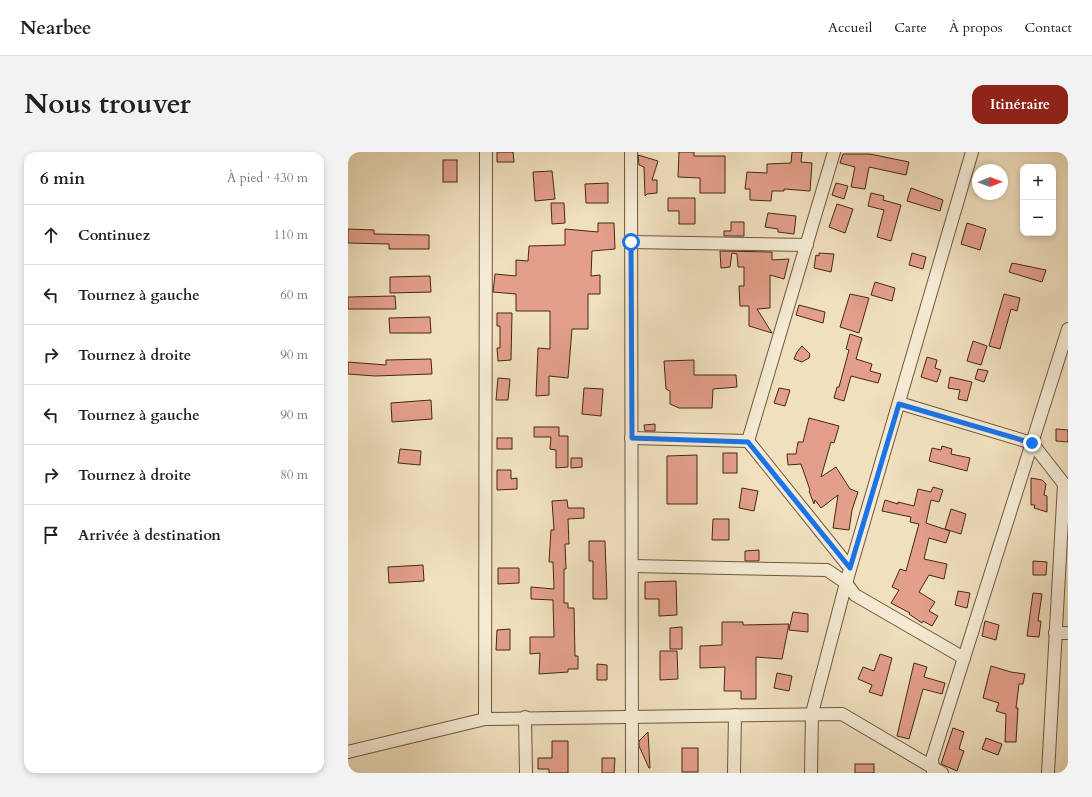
<!DOCTYPE html>
<html lang="fr">
<meta charset="utf-8">
<style>
:root{--surface:#fff;--page:#f2f2f2;--text:#202124;--muted:#757577;--line:#e0e0e0;--accent:#8f2418}
body{margin:0;font-family:Cardo,serif;background:var(--page);color:var(--text)}
.controls{position:absolute;right:12px;top:12px;display:grid;overflow:hidden;border-radius:8px;box-shadow:0 2px 6px #0003}
.controls button{width:36px;height:36px;display:grid;place-items:center;padding:0;border:0;border-bottom:1px solid var(--line);background:var(--surface);color:var(--text);font:20px sans-serif}
.compass{position:absolute;left:624px;top:12px;width:36px;height:36px;border-radius:50%;background:var(--surface);box-shadow:0 2px 6px #0003;rotate:89deg}
.stop{position:absolute;width:12px;height:12px;margin:-9px;border:3px solid #1a73e8;border-radius:50%;background:#fff}
.stop.end{background:#1a73e8;border-color:#fff;box-shadow:0 1px 4px #0008}
.list{margin:0;padding:0;list-style:none}
h2{display:flex;justify-content:space-between;align-items:center;height:52px;margin:0;padding:0 16px;font-size:17px}
h2 small{font-size:13px;font-weight:400;color:var(--muted)}
.list li{display:grid;grid-template-columns:26px 1fr auto;gap:12px;align-items:center;box-sizing:border-box;height:60px;padding:0 16px;border-top:1px solid var(--line)}
.list b{display:block;font-size:15px;white-space:nowrap}
.list em{font-size:13px;font-style:normal;color:var(--muted)}
.icon{flex:none;width:22px;height:22px;fill:none;stroke:currentColor;stroke-width:2;stroke-linecap:round;stroke-linejoin:round}
.map{position:relative;flex:none;width:720px;height:621px;overflow:hidden;border-radius:12px}
header{display:flex;align-items:center;gap:24px;box-sizing:border-box;height:56px;padding:0 20px;background:var(--surface);border-bottom:1px solid var(--line)}
header strong{font-size:19px}
nav{display:flex;gap:22px;margin-inline-start:auto;font-size:14px}
.intro{display:flex;align-items:center;justify-content:space-between;box-sizing:border-box;height:96px;padding:0 24px}
h1{margin:0;font-size:28px}
.button{padding:10px 18px;border-radius:12px;background:var(--accent);color:#fff;font-size:14px;font-weight:700}
main{display:flex;gap:24px;padding:0 24px}
aside{flex:1;background:var(--surface);border-radius:12px;box-shadow:0 2px 6px #0003}
.map>svg:first-child{display:block}
</style>
<header>
<strong>Nearbee</strong>
<nav><a>Accueil</a><a>Carte</a><a>À propos</a><a>Contact</a></nav>
</header>
<div class="intro"><h1>Nous trouver</h1><a class="button">Itinéraire</a></div>
<main>
<aside>
<h2>6 min<small>À pied · 430 m</small></h2>
<ul class="list">
<li><svg class="icon" aria-label="ahead" viewBox="0 0 24 24"><path d="M12 20V5M6 11l6-6 6 6"/></svg><div><b>Continuez</b></div><em>110 m</em></li>
<li><svg class="icon" aria-label="left" viewBox="0 0 24 24"><path d="M17 20v-9H6M10 6l-5 5 5 5"/></svg><div><b>Tournez à gauche</b></div><em>60 m</em></li>
<li><svg class="icon" aria-label="right" viewBox="0 0 24 24"><path d="M7 20v-9h11M14 6l5 5-5 5"/></svg><div><b>Tournez à droite</b></div><em>90 m</em></li>
<li><svg class="icon" aria-label="left" viewBox="0 0 24 24"><path d="M17 20v-9H6M10 6l-5 5 5 5"/></svg><div><b>Tournez à gauche</b></div><em>90 m</em></li>
<li><svg class="icon" aria-label="right" viewBox="0 0 24 24"><path d="M7 20v-9h11M14 6l5 5-5 5"/></svg><div><b>Tournez à droite</b></div><em>80 m</em></li>
<li><svg class="icon" aria-label="arrive" viewBox="0 0 24 24"><path d="M6 21V4h12l-3 4 3 4H6"/></svg><div><b>Arrivée à destination</b></div></li>
</ul>
</aside>
<div class="map">
<svg width="720" height="621" viewBox="0 0 720 621">
<rect width="100%" height="100%" fill="#f0e0be"/>
<filter id="stains"><feTurbulence type="fractalNoise" baseFrequency=".005" numOctaves="4"/><feColorMatrix values="0 0 0 0 .2 0 0 0 0 .09 0 0 0 0 .02 0 0 0 .5 -.17"/></filter>
<radialGradient id="worn" r=".72"><stop offset=".6" stop-color="#630" stop-opacity="0"/><stop offset="1" stop-color="#630" stop-opacity=".3"/></radialGradient>
<g fill="#e39f8a" stroke="#462910">
<path d="M 149,0 L 165,0 L 166,10 L 149,10 Z"/>
<path d="M 331,0 L 346,0 L 346,4 L 377,4 L 377,41 L 352,41 L 352,26 L 330,25 Z"/>
<path d="M 444,0 L 454,0 L 453,10 L 464,11 L 462,39 L 436,37 L 436,39 L 424,39 L 423,49 L 402,48 L 402,37 L 397,37 L 399,20 L 419,21 L 419,12 L 443,11 Z"/>
<path d="M 495,2 L 522,2 L 561,10 L 558,23 L 521,15 L 517,37 L 503,35 L 507,15 L 492,11 Z"/>
<path d="M 290,3 L 310,9 L 304,28 L 309,28 L 309,41 L 299,42 L 297,44 L 296,15 L 291,13 Z"/>
<rect x="95" y="8" width="14" height="22"/>
<path d="M 204,19 L 207,47 L 187,49 L 185,20 Z"/>
<path d="M 260,31 L 260,51 L 238,51 L 237,32 Z"/>
<path d="M 488,31 L 500,34 L 496,47 L 484,43 Z"/>
<path d="M 563,36 L 595,48 L 592,59 L 559,49 Z"/>
<path d="M 523,41 L 536,44 L 535,48 L 553,53 L 543,89 L 529,85 L 536,58 L 520,54 Z"/>
<path d="M 320,46 L 347,46 L 347,72 L 331,72 L 331,59 L 320,59 Z"/>
<path d="M 203,51 L 216,51 L 217,71 L 204,72 Z"/>
<path d="M 489,52 L 505,57 L 497,81 L 481,75 Z"/>
<path d="M 420,61 L 448,64 L 446,82 L 430,80 L 430,77 L 417,75 Z"/>
<path d="M 383,70 L 396,70 L 396,84 L 376,84 L 376,79 L 383,79 Z"/>
<path d="M 250,71 L 266,71 L 267,97 L 244,99 L 243,124 L 252,123 L 252,142 L 240,142 L 240,177 L 224,177 L 220,226 L 201,224 L 201,243 L 188,244 L 190,196 L 202,197 L 202,159 L 168,159 L 168,142 L 145,140 L 147,122 L 168,124 L 168,108 L 180,109 L 181,94 L 217,93 L 217,77 L 250,80 Z"/>
<path d="M 619,71 L 638,77 L 632,98 L 613,92 Z"/>
<path d="M 0,77 L 26,78 L 26,82 L 81,83 L 81,97 L 41,97 L 41,92 L 0,91 Z"/>
<path d="M 372,99 L 424,100 L 424,108 L 441,107 L 436,127 L 422,123 L 422,156 L 409,157 L 424,181 L 401,174 L 401,154 L 392,154 L 391,134 L 396,134 L 396,115 L 390,115 L 389,102 L 384,101 L 382,115 L 373,116 Z"/>
<path d="M 471,101 L 486,102 L 483,120 L 466,116 L 468,103 L 471,104 Z"/>
<path d="M 564,101 L 578,105 L 575,117 L 561,113 Z"/>
<path d="M 664,111 L 698,118 L 694,130 L 661,120 Z"/>
<path d="M 82,124 L 83,140 L 42,141 L 42,125 Z"/>
<path d="M 527,130 L 547,136 L 544,149 L 523,143 Z"/>
<path d="M 502,142 L 521,146 L 511,181 L 492,175 Z"/>
<path d="M 656,142 L 672,146 L 669,159 L 663,157 L 652,197 L 641,194 Z"/>
<path d="M 47,144 L 48,157 L 0,157 L 0,145 Z"/>
<path d="M 451,153 L 477,160 L 475,171 L 448,163 Z"/>
<path d="M 149,161 L 164,161 L 163,208 L 150,209 L 149,196 L 152,196 L 152,174 L 149,174 Z"/>
<path d="M 82,165 L 83,181 L 42,181 L 41,166 Z"/>
<path d="M 502,182 L 514,186 L 508,207 L 524,212 L 522,219 L 533,222 L 530,231 L 503,224 L 496,249 L 486,246 L 489,235 L 491,235 L 501,198 L 498,197 Z"/>
<path d="M 625,189 L 639,194 L 633,213 L 619,209 Z"/>
<path d="M 454,194 L 462,202 L 461,206 L 454,210 L 446,207 L 449,200 Z"/>
<path d="M 579,205 L 589,208 L 587,216 L 593,218 L 589,230 L 573,225 Z"/>
<path d="M 83,207 L 84,222 L 27,224 L 0,222 L 0,210 L 38,213 L 38,208 Z"/>
<path d="M 346,208 L 346,223 L 388,223 L 389,235 L 365,237 L 364,256 L 331,256 L 322,252 L 322,239 L 318,237 L 316,209 Z"/>
<path d="M 630,217 L 640,219 L 636,230 L 627,227 Z"/>
<path d="M 602,225 L 624,230 L 619,249 L 610,247 L 612,238 L 600,236 Z"/>
<path d="M 150,226 L 162,227 L 160,248 L 148,248 Z"/>
<path d="M 236,236 L 255,237 L 253,264 L 234,262 Z"/>
<path d="M 431,236 L 442,238 L 437,254 L 426,251 Z"/>
<path d="M 83,248 L 84,267 L 44,270 L 43,251 Z"/>
<path d="M 461,266 L 491,274 L 486,291 L 483,290 L 473,325 L 488,315 L 502,337 L 510,340 L 504,358 L 501,378 L 485,376 L 490,343 L 473,356 L 467,348 L 466,352 L 461,339 L 462,338 L 453,312 L 440,313 L 439,302 L 448,302 L 450,290 L 455,290 Z"/>
<path d="M 307,272 L 307,279 L 297,279 L 296,273 Z"/>
<path d="M 186,275 L 211,275 L 211,284 L 220,284 L 220,315 L 208,316 L 208,298 L 202,297 L 203,285 L 186,285 Z"/>
<path d="M 708,277 L 720,278 L 720,290 L 708,289 Z"/>
<rect x="149" y="286" width="15" height="11"/>
<path d="M 594,294 L 604,297 L 603,302 L 622,306 L 619,319 L 581,309 L 584,296 L 593,298 Z"/>
<path d="M 52,297 L 73,299 L 72,313 L 50,311 Z"/>
<rect x="375" y="301" width="14" height="20"/>
<path d="M 349,303 L 349,352 L 319,352 L 319,304 Z"/>
<path d="M 223,306 L 234,306 L 234,315 L 223,316 Z"/>
<path d="M 149,318 L 163,318 L 163,327 L 169,326 L 169,337 L 149,338 Z"/>
<path d="M 683,326 L 694,328 L 698,332 L 696,343 L 699,344 L 699,360 L 686,356 L 687,353 L 683,353 Z"/>
<path d="M 585,335 L 595,338 L 591,350 L 583,348 L 578,371 L 602,379 L 598,391 L 581,386 L 576,407 L 599,412 L 596,427 L 581,423 L 571,440 L 587,450 L 581,459 L 590,464 L 584,474 L 575,469 L 574,471 L 561,462 L 562,461 L 543,451 L 551,438 L 544,435 L 552,417 L 558,419 L 571,372 L 562,370 L 563,365 L 534,359 L 537,348 L 550,352 L 550,350 L 566,354 L 570,337 L 583,340 Z"/>
<path d="M 394,336 L 410,339 L 406,359 L 391,356 Z"/>
<path d="M 219,348 L 220,356 L 236,356 L 236,366 L 220,367 L 221,392 L 217,392 L 218,417 L 216,417 L 216,451 L 220,451 L 220,456 L 226,456 L 227,504 L 230,504 L 230,517 L 220,517 L 220,520 L 191,522 L 192,501 L 182,502 L 182,485 L 206,485 L 205,448 L 183,447 L 183,435 L 206,437 L 205,410 L 201,410 L 203,378 L 206,378 L 204,349 Z"/>
<path d="M 603,357 L 618,362 L 613,382 L 597,377 Z"/>
<path d="M 365,367 L 381,367 L 381,388 L 364,388 Z"/>
<path d="M 241,389 L 257,389 L 259,447 L 245,447 L 245,409 L 241,409 Z"/>
<path d="M 411,398 L 411,409 L 397,409 L 397,399 Z"/>
<path d="M 685,409 L 699,410 L 698,423 L 685,423 Z"/>
<path d="M 75,413 L 76,429 L 41,431 L 40,415 Z"/>
<path d="M 150,416 L 171,416 L 171,431 L 150,432 Z"/>
<path d="M 328,429 L 329,463 L 311,464 L 311,447 L 297,447 L 297,430 Z"/>
<path d="M 610,439 L 622,441 L 619,456 L 607,453 Z"/>
<path d="M 685,441 L 694,442 L 690,469 L 693,469 L 691,485 L 679,484 Z"/>
<path d="M 445,460 L 460,462 L 460,480 L 441,478 Z"/>
<path d="M 637,469 L 651,473 L 648,488 L 634,484 Z"/>
<path d="M 374,470 L 395,470 L 395,473 L 441,472 L 434,507 L 408,505 L 408,547 L 393,547 L 393,539 L 376,539 L 377,515 L 352,516 L 352,494 L 374,493 Z"/>
<path d="M 334,475 L 334,497 L 322,497 L 322,476 Z"/>
<path d="M 162,477 L 162,498 L 148,498 L 149,478 Z"/>
<path d="M 312,499 L 329,499 L 330,527 L 312,528 Z"/>
<path d="M 532,502 L 544,506 L 534,544 L 521,540 L 524,533 L 510,527 L 515,515 L 526,519 Z"/>
<path d="M 566,511 L 579,515 L 576,525 L 597,531 L 594,542 L 575,537 L 561,587 L 549,584 Z"/>
<path d="M 249,512 L 259,513 L 259,528 L 249,528 Z"/>
<path d="M 643,514 L 663,520 L 677,522 L 675,532 L 671,532 L 668,556 L 670,556 L 668,590 L 657,590 L 658,562 L 648,559 L 651,551 L 635,546 Z"/>
<path d="M 429,521 L 444,524 L 441,539 L 426,536 Z"/>
<path d="M 605,576 L 616,580 L 611,597 L 616,599 L 609,619 L 593,612 Z"/>
<path d="M 300,580 L 302,616 L 301,616 L 291,594 L 291,589 Z"/>
<path d="M 638,586 L 654,592 L 650,603 L 634,597 Z"/>
<path d="M 204,589 L 220,589 L 220,621 L 201,621 L 201,617 L 190,617 L 190,606 L 204,606 Z"/>
<rect x="334" y="596" width="16" height="24"/>
<path d="M 254,606 L 267,606 L 266,621 L 254,621 Z"/>
<rect x="507" y="612" width="19" height="9"/>
</g>
<g fill="none" stroke-linecap="round" stroke-linejoin="round">
<g stroke="#70573c" stroke-width="14">
<g id="minor">
<path d="M 283,0 L 284,621"/>
<path d="M 283,90 L 459,93"/>
<path d="M 551,251 L 684,291 L 716,332 L 700,621"/>
<path d="M 283,286 L 400,289 L 486,0"/>
<path d="M 400,289 L 502,416"/>
<path d="M 284,414 L 479,418 L 498,431 L 507,443 L 616,506"/>
<path d="M 707,481 L 720,481"/>
<path d="M 177,565 L 178,621"/>
<path d="M 137,567 L 138,0"/>
<path d="M 0,600 L 137,567 L 494,562 L 594,621"/>
<path d="M 386,621 L 387,563"/>
<path d="M 463,621 L 464,561 L 498,431 L 624,0"/>
<path d="M 585,621 L 584,607 L 720,177"/>
</g>
</g>
<use href="#minor" stroke="#f5ebd5" stroke-width="12"/>
</g>
<g fill="none" stroke-linecap="round" stroke-linejoin="round">
<path stroke="#1a73e8" stroke-width="5" d="M 283,90 L 284,286 L 400,290 L 502,416 L 551,252 L 684,291"/>
</g>
<rect width="100%" height="100%" filter="url(#stains)"/>
<rect width="100%" height="100%" fill="url(#worn)"/>
</svg>
<div class="controls">
<button>+</button>
<button>−</button>
</div>
<svg class="compass" viewBox="-18 -18 36 36"><path d="M0-13l5 13h-10z" fill="#e53935"/><path d="M0 13l5-13h-10z" fill="#757577"/></svg>
<div class="stop" style="left:283px;top:90px"></div>
<div class="stop end" style="left:684px;top:291px"></div>
</div>
</main>
